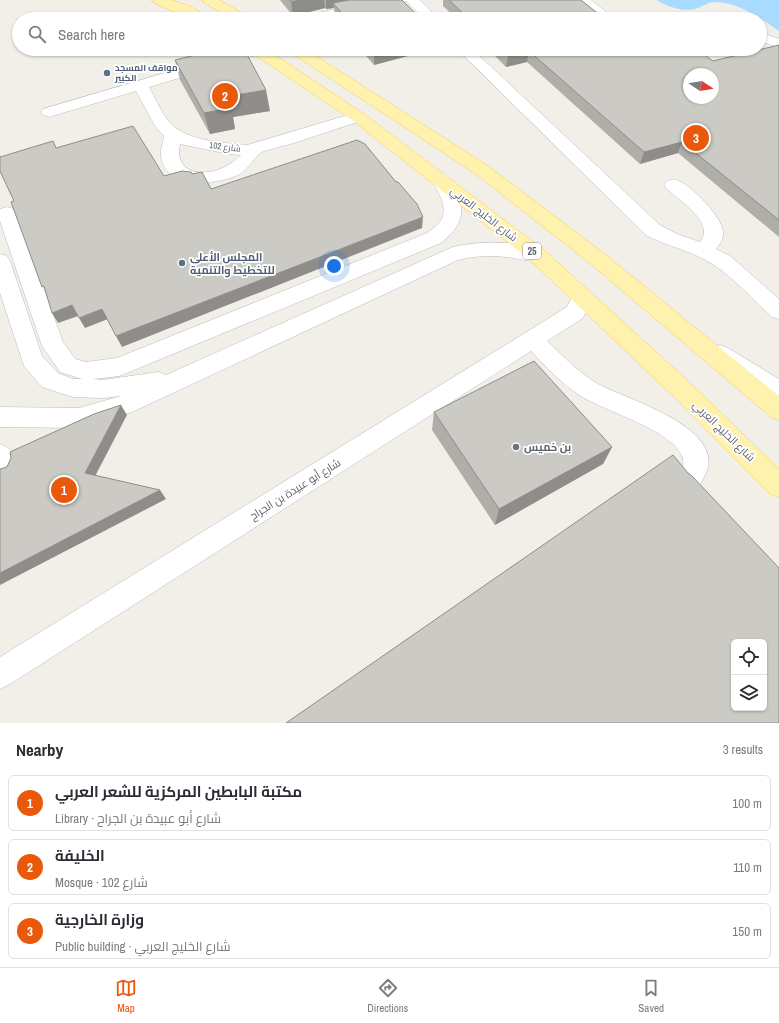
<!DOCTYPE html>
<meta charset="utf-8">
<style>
:root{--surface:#fff;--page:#f2f2f3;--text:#2b2b33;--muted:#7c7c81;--line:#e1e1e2;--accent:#ea580c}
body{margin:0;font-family:"Archivo Narrow",Cairo,sans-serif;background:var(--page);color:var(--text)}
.controls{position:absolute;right:12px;bottom:12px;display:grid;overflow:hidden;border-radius:6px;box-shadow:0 1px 3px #0004}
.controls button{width:36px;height:36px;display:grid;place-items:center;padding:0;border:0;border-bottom:1px solid var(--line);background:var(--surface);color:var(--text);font:20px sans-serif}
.compass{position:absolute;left:683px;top:68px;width:36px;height:36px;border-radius:50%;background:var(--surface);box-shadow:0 1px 3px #0004;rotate:102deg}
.you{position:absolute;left:334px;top:266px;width:14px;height:14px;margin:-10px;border:3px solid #fff;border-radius:50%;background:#1a73e8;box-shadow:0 0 0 6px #1a73e833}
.badge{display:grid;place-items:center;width:26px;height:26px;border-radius:50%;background:var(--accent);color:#fff;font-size:13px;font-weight:700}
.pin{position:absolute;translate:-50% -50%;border:2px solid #fff;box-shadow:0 1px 4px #0006}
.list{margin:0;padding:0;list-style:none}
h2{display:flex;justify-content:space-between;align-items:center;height:52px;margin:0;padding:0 16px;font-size:17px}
h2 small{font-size:13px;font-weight:400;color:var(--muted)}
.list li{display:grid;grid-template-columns:26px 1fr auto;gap:12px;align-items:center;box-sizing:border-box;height:56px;margin:0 8px 8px;padding:0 8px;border:1px solid var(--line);border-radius:6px}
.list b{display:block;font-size:15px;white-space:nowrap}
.list p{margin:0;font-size:13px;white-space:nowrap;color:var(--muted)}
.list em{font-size:13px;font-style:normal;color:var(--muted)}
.icon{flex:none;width:22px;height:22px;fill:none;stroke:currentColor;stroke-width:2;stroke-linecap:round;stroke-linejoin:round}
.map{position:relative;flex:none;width:779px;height:723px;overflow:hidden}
.search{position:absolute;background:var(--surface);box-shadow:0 1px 3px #0004;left:12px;right:12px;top:12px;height:44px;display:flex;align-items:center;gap:10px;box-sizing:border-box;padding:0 14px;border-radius:22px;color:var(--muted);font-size:15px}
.sheet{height:244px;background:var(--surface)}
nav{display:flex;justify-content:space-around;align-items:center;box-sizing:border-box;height:56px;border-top:1px solid var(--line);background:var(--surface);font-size:11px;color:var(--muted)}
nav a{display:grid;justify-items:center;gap:2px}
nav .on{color:var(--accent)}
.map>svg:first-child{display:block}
</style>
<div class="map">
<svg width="779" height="723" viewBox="0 0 779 723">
<rect width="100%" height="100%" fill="#f1efe7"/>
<path fill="#a9daff" d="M 657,0 L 779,0 L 779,31 C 760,18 739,2 715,2 C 709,2 703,6 698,8 C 684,13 668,7 657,0 Z"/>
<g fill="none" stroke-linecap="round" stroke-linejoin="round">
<g stroke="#b9bcc1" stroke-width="1">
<g id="minor">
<path d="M 380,0 L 420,0 L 439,19 L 424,19 L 406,1 L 400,4 L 327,19 L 300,19 L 302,16 L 307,15 Z"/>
<path d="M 575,0 L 591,0 L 615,19 L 599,19 Z"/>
<path d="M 760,32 L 779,39 L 779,48 L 760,41 Z"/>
<path d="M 246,49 L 265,50 L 263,53 L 149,87 C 156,99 162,115 171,124 C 188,141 224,143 247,145 L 358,112 L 364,114 L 366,117 L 364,120 C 340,128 317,135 294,143 C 284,146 274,148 264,151 C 255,155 249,168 240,174 C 218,185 166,190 161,157 C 160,150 163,143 164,136 L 155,126 L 136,91 L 49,117 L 43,115 L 41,112 L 43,109 ZM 180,144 L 229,154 L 241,155 C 235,161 228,166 220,169 C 199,177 174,172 180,144 Z"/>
<path d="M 457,49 L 472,49 L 660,225 L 677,234 L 700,242 C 716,223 679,200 667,189 L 664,185 L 667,181 C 671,180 674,179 679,181 C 692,187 722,216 723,232 C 724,238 720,244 716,249 L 730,256 L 779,299 L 779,319 L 772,317 C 754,300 729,273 709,262 C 689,250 666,246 646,235 Z"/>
<path d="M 438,171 C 446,173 448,179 453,186 C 468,210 462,226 441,243 L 127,373 L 119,376 L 93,379 L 103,380 L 158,372 L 166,375 L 453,247 C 483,240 514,241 544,250 L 547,255 L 544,260 C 532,263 518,258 506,257 C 490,255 474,256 458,260 L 132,412 L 79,428 L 0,427 L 0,407 L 79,408 L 121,396 L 103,398 L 73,397 L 42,387 L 24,366 L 0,293 L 0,254 L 7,256 L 10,261 L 42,356 L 58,373 L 73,379 L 82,379 L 60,372 L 42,346 L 0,221 L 0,209 L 7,207 L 14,209 L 16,213 L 63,342 L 75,359 L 86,362 L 117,358 L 427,233 C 431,230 436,227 439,223 C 451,209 437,189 429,177 L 432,173 Z"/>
<path d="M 582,288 L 589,291 L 592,296 L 583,318 L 547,341 C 563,356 579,373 598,384 C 625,399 726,427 706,473 C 701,485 693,493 681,497 L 672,494 L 669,486 L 672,478 L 683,468 C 683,464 684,459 682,456 C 672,430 604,411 581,396 C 562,384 546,367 531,351 L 10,684 L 0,689 L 0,657 L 567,307 L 575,291 Z"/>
<path d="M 720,345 L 728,348 L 779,379 L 779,399 L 771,397 L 712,360 L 709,354 L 712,348 Z"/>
<path d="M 0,444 C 12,449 15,454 18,466 L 15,474 L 6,477 L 0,475 Z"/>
</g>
</g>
<g stroke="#f7cb5a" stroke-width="1">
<g id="major">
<path d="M 152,0 C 158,0 166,0 171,0 C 181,2 203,11 208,19 L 191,19 L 154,3 Z"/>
<path d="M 202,0 L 219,0 L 248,16 L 250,19 L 233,19 L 204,3 Z"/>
<path d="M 249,49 L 266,49 L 364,114 L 544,250 L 688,381 L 779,469 L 779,497 L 770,494 L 672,395 L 530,260 L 352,120 L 251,52 Z"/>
<path d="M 288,49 L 305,49 L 488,166 L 606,255 L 779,396 L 779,420 L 771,417 L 592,265 L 476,174 L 290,52 Z"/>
</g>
</g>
<use href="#minor" fill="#fff" fill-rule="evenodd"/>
<use href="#major" fill="#fff2ae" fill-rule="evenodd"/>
</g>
<g fill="#afaea9">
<path d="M 280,0 L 402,0 L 421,19 L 335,19 L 334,8 L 326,9 L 325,8 L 293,16 Z"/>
<path d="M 443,0 L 581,0 L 605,19 L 457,19 L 443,6 Z"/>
<path d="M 779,45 L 779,237 L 678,153 L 640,164 L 527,62 L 506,67 L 488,49 L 696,49 L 713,61 Z"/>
<path d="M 360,49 L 434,49 L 374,65 Z"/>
<path d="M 175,60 L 270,111 L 233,117 L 235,129 L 210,134 L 180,80 Z"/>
<path d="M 434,412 L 612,447 L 603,464 L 495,525 L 432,430 Z"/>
</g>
<g fill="#8f8d89">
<path d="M 301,0 L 324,0 L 325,8 L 293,16 L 291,2 Z"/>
<path d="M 326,0 L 377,0 L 333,3 L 334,8 L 326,9 Z"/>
<path d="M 374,49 L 434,49 L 374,65 Z"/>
<path d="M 529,51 L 527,62 L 506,67 L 508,56 Z"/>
<path d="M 266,90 L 270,111 L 233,117 L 235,129 L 210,134 L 204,113 L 224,97 Z"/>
<path d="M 682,142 L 678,153 L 640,164 L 644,152 Z"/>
<path d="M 423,217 L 422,228 L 122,347 L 116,336 Z"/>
<path d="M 72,305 L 78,316 L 58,323 L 52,313 Z"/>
<path d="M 102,309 L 108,319 L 85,328 L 79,318 Z"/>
<path d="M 121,405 L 127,415 L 92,482 L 85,473 Z"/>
<path d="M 612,447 L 603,464 L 495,525 L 499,509 Z"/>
<path d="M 160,490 L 166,499 L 0,585 L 0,573 Z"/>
</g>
<g fill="#cccac4" stroke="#8f8d89" fill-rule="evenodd">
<path d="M 290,0 L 301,0 L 291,2 Z"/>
<path d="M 349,0 L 402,0 L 421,19 L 347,19 L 333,3 Z"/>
<path d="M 449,0 L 581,0 L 605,19 L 469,19 Z"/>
<path d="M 779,45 L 779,220 L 682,142 L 644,152 L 529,51 L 508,56 L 501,49 L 696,49 L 713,61 ZM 689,74 L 713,74 L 713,98 L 689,98 Z"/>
<path d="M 220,49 L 244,49 L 266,90 L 224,97 L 231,108 L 204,113 L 175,60 Z"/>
<path d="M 133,126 L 164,176 L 182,171 L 191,172 L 192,174 L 202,172 L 211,189 L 357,140 L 365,144 L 396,182 L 398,182 L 417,204 L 423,217 L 116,336 L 102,309 L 79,318 L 72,305 L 52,313 L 44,286 L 42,287 L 11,202 L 14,201 L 0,171 L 0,157 L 53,141 L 56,148 Z"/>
<path d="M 534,361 L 612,447 L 499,509 L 434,412 Z"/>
<path d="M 121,405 L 85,473 L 160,490 L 0,573 L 0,469 L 7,467 L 11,458 L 10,452 L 94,414 Z"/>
<path d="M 673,455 L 688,473 L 691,475 L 779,568 L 779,723 L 286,723 ZM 734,642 L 764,642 L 764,708 L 734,708 Z"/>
</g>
<g fill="#5c6f8a" stroke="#fff" stroke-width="1.5">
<circle cx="107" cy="73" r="4"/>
<circle cx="182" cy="263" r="4"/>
</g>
<circle fill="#6b7280" stroke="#fff" stroke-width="1.5" cx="516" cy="447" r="4"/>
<g text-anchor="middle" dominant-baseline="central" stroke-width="3.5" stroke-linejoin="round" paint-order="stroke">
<g font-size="9" font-weight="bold" fill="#4e5e75" stroke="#fff" text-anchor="start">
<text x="115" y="68">مواقف المسجد<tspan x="115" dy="10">الكبير</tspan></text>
</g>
<g font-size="9" fill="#5e6268" stroke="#fff">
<text transform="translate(225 147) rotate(7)">شارع 102</text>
</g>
<rect fill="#fff" stroke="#8e9195" stroke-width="1" x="523" y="243" width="18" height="16" rx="3"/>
<g font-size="10" font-weight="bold" fill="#5e6268">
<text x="532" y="251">25</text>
</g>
<g font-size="11" fill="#5e6268" stroke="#fff">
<text transform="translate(484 214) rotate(38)">شارع الخليج العربي</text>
<text transform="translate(724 431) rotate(44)">شارع الخليج العربي</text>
<text transform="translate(295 489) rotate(-32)">شارع أبو عبيدة بن الجراح</text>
</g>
<g font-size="11" font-weight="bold" fill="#4e5e75" stroke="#fff" text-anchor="start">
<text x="190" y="257">المجلس الأعلى<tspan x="190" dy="13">للتخطيط والتنمية</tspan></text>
</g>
<g font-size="11" font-weight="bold" fill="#5b616d" stroke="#fff" text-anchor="start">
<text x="524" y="447">بن خميس</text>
</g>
</g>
</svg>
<div class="controls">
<button><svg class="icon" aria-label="locate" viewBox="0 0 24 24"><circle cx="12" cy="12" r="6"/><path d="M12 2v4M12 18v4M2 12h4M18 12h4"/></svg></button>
<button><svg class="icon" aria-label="layers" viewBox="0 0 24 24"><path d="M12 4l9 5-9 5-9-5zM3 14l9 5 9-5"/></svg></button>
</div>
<svg class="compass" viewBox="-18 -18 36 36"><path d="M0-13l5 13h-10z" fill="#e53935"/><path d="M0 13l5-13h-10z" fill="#7c7c81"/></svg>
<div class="you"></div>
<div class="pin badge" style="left:64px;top:490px">1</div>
<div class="pin badge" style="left:225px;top:96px">2</div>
<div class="pin badge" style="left:696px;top:138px">3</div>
<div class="search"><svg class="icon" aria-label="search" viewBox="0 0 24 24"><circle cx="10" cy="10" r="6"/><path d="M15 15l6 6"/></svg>Search here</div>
</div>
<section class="sheet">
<h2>Nearby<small>3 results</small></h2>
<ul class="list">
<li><span class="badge">1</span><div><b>مكتبة البابطين المركزية للشعر العربي</b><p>Library · شارع أبو عبيدة بن الجراح</p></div><em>100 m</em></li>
<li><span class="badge">2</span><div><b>الخليفة</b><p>Mosque · شارع 102</p></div><em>110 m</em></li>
<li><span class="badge">3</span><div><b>وزارة الخارجية</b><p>Public building · شارع الخليج العربي</p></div><em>150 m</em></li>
</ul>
</section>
<nav>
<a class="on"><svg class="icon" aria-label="map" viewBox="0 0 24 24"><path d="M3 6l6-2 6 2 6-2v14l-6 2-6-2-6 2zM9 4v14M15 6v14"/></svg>Map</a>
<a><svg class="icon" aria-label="directions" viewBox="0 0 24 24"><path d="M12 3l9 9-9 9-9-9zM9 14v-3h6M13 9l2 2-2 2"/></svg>Directions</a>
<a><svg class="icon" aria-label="saved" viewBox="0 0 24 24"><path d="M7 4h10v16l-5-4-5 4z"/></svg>Saved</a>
</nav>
